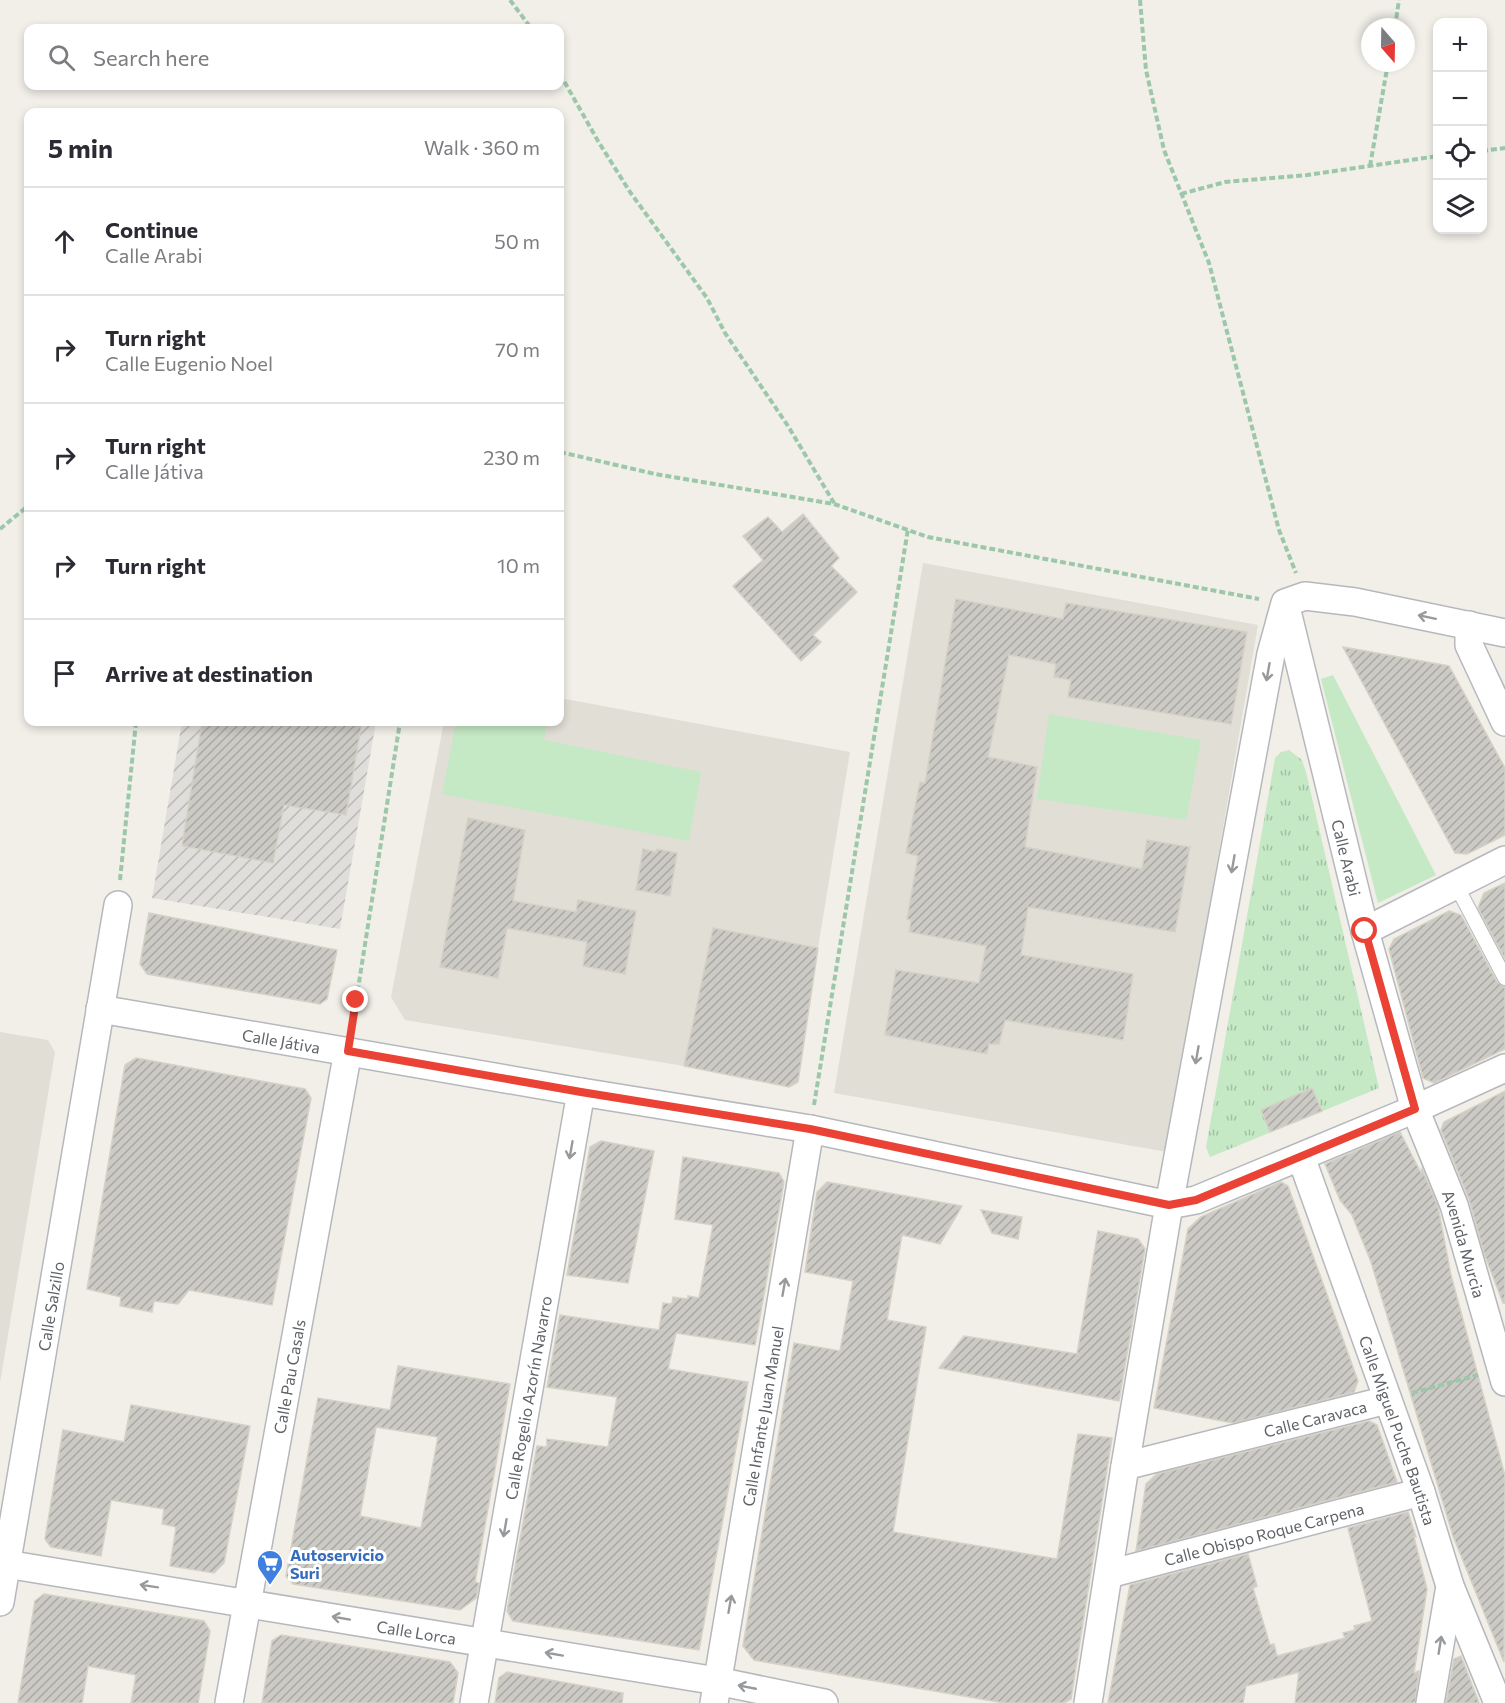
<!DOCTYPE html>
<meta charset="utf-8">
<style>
:root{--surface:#fff;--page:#f2f2f3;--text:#2b2b33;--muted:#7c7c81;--line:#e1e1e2}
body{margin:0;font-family:Commissioner,sans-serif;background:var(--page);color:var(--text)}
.controls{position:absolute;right:18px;top:18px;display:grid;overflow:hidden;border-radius:12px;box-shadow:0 3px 9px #0003}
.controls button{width:54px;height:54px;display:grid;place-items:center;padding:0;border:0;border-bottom:2px solid var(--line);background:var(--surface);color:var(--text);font:30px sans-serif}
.compass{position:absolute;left:1361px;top:18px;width:54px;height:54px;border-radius:50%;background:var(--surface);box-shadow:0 3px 9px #0003;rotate:160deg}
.stop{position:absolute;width:18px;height:18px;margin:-14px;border:4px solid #ea4335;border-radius:50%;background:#fff}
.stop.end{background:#ea4335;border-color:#fff;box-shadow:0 2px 6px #0008}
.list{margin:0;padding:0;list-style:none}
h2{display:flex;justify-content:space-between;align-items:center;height:78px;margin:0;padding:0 24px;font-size:26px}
h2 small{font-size:20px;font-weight:400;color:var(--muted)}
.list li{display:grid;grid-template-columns:39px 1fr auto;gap:18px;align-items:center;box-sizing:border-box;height:108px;padding:0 24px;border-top:2px solid var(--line)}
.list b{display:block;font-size:22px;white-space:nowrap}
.list p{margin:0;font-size:20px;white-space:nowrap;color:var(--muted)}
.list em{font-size:20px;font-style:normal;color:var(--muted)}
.icon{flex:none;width:33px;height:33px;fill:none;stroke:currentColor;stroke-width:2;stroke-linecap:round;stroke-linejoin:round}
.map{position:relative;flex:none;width:1505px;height:1703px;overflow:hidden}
.search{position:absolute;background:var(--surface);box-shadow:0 3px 9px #0003;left:24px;top:24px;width:540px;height:66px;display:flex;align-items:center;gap:15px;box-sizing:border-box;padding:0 21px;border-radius:12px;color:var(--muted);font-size:22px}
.panel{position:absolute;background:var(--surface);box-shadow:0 3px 9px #0003;left:24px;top:108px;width:540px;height:618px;border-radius:12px}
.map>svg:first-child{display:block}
</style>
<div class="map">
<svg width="1505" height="1703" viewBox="0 0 1505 1703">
<defs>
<pattern id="industrial-furrows" width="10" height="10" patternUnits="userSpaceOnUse" patternTransform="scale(1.5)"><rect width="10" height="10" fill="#e0deda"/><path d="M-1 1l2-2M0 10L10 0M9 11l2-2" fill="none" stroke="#b9b8b5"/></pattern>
<pattern id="grass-tufts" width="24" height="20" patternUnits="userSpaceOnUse" patternTransform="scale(1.5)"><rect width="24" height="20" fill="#c5e8c5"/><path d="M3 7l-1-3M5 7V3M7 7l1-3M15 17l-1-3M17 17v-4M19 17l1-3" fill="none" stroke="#a3c0a4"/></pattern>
<pattern id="building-hatch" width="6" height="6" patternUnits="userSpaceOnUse" patternTransform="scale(1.5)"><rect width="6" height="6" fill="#cccac5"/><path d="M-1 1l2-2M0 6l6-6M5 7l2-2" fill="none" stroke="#a9a8a4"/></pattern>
</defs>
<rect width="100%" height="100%" fill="#f1efe8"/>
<path fill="url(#industrial-furrows)" d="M 182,722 L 376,722 L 340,929 L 152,898 Z"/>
<g fill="#e1ded6">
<path d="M 923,563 L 1258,625 L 1167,1152 L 834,1093 Z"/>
<path d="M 560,698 L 850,752 L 818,948 L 713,928 L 684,1066 L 405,1020 L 391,997 L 444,722 L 560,722 Z"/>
<path d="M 0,1032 L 48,1040 L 55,1052 L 0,1383 Z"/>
</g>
<path fill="url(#grass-tufts)" d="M 1289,750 L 1302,760 L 1306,772 L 1379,1088 L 1210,1157 L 1206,1147 L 1275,758 L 1281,752 Z"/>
<g fill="#c5e8c5">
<path d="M 1333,675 L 1436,875 L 1378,903 L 1321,679 Z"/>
<path d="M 1049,714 L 1201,740 L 1186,820 L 1037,799 Z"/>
<path d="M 456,722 L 547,722 L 544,740 L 701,772 L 689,841 L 442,794 Z"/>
</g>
<g fill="url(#building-hatch)" stroke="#d6d1c6" stroke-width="1.5" fill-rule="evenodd">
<path d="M 803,514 L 839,558 L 831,566 L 857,592 L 813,635 L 821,642 L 801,661 L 733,586 L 763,560 L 743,536 L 768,517 L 782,532 Z"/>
<path d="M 956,599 L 1063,619 L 1066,603 L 1247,632 L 1231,724 L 1068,697 L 1071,680 L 1054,677 L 1056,664 L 1009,655 L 988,757 L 1037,767 L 1025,847 L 1142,869 L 1147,840 L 1190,847 L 1175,932 L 1028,907 L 1021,955 L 1133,974 L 1123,1040 L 1005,1020 L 999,1044 L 989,1044 L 987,1054 L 885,1035 L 896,970 L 979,983 L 986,946 L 909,932 L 911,920 L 907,919 L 918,856 L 906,853 L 920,782 L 925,783 Z"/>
<path d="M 1343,647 L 1449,666 L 1505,768 L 1505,835 L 1467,854 L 1455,853 Z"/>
<path d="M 202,722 L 362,722 L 346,815 L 284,805 L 273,863 L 182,846 Z"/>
<path d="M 468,818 L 525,830 L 513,901 L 576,912 L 578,900 L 636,911 L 625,974 L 583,966 L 587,942 L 507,928 L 498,978 L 440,967 Z"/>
<path d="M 643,849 L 656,852 L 657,849 L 677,853 L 670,896 L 636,890 Z"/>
<path d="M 1505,883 L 1505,959 L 1478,908 L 1484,893 Z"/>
<path d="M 1449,911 L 1461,915 L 1497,982 L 1505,987 L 1505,1049 L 1434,1083 L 1423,1078 L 1389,949 L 1394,939 Z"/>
<path d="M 149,913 L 337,950 L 327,999 L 320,1004 L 147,974 L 140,964 Z"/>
<path d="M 713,928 L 818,948 L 798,1082 L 789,1087 L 684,1066 Z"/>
<path d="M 136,1058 L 305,1089 L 311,1098 L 272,1305 L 189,1290 L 178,1304 L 154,1301 L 152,1312 L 120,1306 L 121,1297 L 87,1289 L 125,1065 Z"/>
<path d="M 1312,1088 L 1322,1111 L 1270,1132 L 1261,1110 Z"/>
<path d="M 1505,1091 L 1505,1303 L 1503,1303 L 1484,1253 L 1469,1199 L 1441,1130 L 1444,1122 Z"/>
<path d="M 1400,1132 L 1421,1173 L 1422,1169 L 1438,1207 L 1451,1275 L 1505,1476 L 1504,1662 L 1453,1536 L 1371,1262 L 1352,1215 L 1340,1200 L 1325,1164 Z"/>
<path d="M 601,1141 L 654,1151 L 628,1283 L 567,1275 L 590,1147 Z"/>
<path d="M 683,1157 L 779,1173 L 784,1182 L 755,1345 L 676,1333 L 668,1369 L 748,1382 L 699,1650 L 513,1621 L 507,1611 L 537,1446 L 547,1447 L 547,1439 L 608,1447 L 617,1397 L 547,1387 L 560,1315 L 659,1330 L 663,1303 L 672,1304 L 673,1297 L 688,1299 L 688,1296 L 699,1298 L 713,1225 L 675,1219 Z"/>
<path d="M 827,1182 L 962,1206 L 940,1244 L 902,1235 L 887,1320 L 926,1327 L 893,1532 L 1057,1559 L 1078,1434 L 1112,1438 L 1071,1699 L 1064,1703 L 1004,1703 L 754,1660 L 743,1646 L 794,1343 L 840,1351 L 853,1281 L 805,1272 L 817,1192 Z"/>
<path d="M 1281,1182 L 1288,1186 L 1358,1381 L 1354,1392 L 1233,1423 L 1154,1408 L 1188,1229 L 1201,1217 Z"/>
<path d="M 981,1210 L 1022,1217 L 1018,1239 L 992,1233 Z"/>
<path d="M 1098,1231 L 1138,1239 L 1145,1249 L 1119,1401 L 939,1368 L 964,1336 L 1077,1354 Z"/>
<path d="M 398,1366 L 510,1384 L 475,1582 L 479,1583 L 476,1598 L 460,1610 L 293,1584 L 286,1576 L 318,1398 L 390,1410 ZM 376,1427 L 438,1437 L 421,1528 L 360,1516 Z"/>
<path d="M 131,1405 L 250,1426 L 224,1563 L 214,1573 L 170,1566 L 176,1527 L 162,1524 L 164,1509 L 111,1500 L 101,1556 L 51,1547 L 45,1539 L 63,1430 L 124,1442 Z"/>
<path d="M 1369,1421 L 1377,1425 L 1397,1482 L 1136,1551 L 1146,1484 L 1157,1474 Z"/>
<path d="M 1408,1512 L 1416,1537 L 1414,1537 L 1427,1589 L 1414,1673 L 1419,1671 L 1415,1703 L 1295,1703 L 1299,1672 L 1246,1686 L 1243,1703 L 1108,1703 L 1130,1585 L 1248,1554 L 1257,1586 L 1253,1588 L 1270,1645 L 1274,1644 L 1277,1656 L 1345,1638 L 1343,1633 L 1355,1630 L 1354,1626 L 1372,1621 L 1348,1528 Z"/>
<path d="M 44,1594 L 204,1621 L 210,1631 L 198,1703 L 131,1703 L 136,1675 L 88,1666 L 82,1703 L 18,1703 L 35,1601 Z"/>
<path d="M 281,1635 L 450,1662 L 458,1673 L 453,1703 L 262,1703 L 272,1641 Z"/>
<path d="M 1461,1656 L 1479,1703 L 1446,1703 L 1454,1659 Z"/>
<path d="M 507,1672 L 623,1693 L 622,1703 L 495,1703 L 499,1678 Z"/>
</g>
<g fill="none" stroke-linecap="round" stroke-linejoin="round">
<g stroke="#b5b8bc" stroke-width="16">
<path id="service" d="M 1456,885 L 1505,978"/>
</g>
<g stroke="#b5b8bc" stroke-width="30">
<g id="minor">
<path id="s1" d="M 1286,607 L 1365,931 L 1415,1109 L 1454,1205 L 1505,1382"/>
<path d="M 1469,625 L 1469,645 L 1505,722"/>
<path d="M 1365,931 L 1505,860"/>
<path id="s2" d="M 100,1009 L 581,1092 L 810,1129 L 1169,1205 L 1196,1200 L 1415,1109 L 1505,1068"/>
<path id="s3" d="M 1301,1157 L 1421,1492 L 1450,1586 L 1498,1703"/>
<path id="s4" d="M 1125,1466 L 1387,1400"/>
<path id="s5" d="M 6,1564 L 717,1681 L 824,1703"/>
<path id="s6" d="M 1109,1574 L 1421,1492"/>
<path id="s7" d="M 0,1602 L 118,905"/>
<path id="s8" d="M 229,1703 L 348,1051"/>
<path id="s9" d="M 474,1703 L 581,1092"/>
<path id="s10" d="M 714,1703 L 810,1129"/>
<path d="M 1088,1703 L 1125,1466 L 1169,1205 L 1271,654 L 1285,603 L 1305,596 L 1355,602 L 1505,633"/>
<path d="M 1430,1703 L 1450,1586"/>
</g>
</g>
<g stroke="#9cc7a9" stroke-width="4" stroke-dasharray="6 3" stroke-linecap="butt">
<path d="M 510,0 L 531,28"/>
<path d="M 1140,0 L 1146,70 L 1164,150 L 1209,263 L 1279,530 L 1296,573"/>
<path d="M 1395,27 L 1399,0"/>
<path d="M 560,74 L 598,141 L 630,192 L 707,298 L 725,333 L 788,426 L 834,503"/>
<path d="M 1482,151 L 1505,148"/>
<path d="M 1370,166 L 1388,63"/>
<path d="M 1181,194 L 1225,182 L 1307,175 L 1438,156"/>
<path d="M 560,452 L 655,474 L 834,504 L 928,537 L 1259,599"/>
<path d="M 0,529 L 28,506"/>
<path d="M 120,880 L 136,722"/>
<path d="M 352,1027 L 400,722"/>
<path d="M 814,1105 L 908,529"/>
<path d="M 1412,1393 L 1478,1375"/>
</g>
<use href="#service" stroke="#fff" stroke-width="14"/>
<use href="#minor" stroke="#fff" stroke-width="27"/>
</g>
<defs><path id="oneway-shaft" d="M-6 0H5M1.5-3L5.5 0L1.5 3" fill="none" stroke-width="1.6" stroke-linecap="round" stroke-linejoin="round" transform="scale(1.5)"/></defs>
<g stroke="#979a9d">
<use href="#oneway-shaft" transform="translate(1427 617) rotate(-168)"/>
<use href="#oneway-shaft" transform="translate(1268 672) rotate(100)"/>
<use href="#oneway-shaft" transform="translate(1233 864) rotate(100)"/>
<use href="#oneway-shaft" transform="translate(1197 1055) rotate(100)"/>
<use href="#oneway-shaft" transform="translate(571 1150) rotate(100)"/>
<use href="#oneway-shaft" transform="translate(784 1287) rotate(-80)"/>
<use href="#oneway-shaft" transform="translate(505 1528) rotate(100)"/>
<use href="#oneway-shaft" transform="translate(149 1586) rotate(-171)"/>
<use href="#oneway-shaft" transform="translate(730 1604) rotate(-80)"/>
<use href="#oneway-shaft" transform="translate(341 1618) rotate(-170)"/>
<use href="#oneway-shaft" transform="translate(1440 1645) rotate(-81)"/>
<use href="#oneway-shaft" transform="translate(554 1654) rotate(-170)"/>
<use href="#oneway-shaft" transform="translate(747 1687) rotate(-169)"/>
</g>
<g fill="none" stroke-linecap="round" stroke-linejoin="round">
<path stroke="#ea4335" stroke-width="8" d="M 356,1000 L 348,1051 L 581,1092 L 810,1129 L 1169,1205 L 1196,1200 L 1415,1109 L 1365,931"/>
</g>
<defs>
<g id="supermarket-pin" transform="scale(1.35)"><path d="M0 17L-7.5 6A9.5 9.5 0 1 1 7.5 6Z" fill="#3f7fe0" stroke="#fff"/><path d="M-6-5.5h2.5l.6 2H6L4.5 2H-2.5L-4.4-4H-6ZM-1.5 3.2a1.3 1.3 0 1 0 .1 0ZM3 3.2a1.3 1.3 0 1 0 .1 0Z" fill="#fff"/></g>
</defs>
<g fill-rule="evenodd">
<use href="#supermarket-pin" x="270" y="1563"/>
</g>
<g text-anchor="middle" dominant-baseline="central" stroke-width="6" stroke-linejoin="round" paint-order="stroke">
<g font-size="16" fill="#5f6368" stroke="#fff">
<text stroke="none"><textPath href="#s1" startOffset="258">Calle Arabi</textPath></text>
<text stroke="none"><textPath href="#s2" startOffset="184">Calle Játiva</textPath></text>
<text stroke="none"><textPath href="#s1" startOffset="662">Avenida Murcia</textPath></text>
<text stroke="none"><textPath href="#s7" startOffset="300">Calle Salzillo</textPath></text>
<text stroke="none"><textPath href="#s8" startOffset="332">Calle Pau Casals</textPath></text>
<text stroke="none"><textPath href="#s9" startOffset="310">Calle Rogelio Azorín Navarro</textPath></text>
<text stroke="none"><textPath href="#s10" startOffset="291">Calle Infante Juan Manuel</textPath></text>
<text stroke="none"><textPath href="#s4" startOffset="196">Calle Caravaca</textPath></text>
<text stroke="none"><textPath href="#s3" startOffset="290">Calle Miguel Puche Bautista</textPath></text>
<text stroke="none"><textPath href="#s6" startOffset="160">Calle Obispo Roque Carpena</textPath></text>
<text stroke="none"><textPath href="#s5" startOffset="416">Calle Lorca</textPath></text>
</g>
<g font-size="16" font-weight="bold" fill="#366cbe" stroke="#fff" text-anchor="start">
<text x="290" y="1554">Autoservicio<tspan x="290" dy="18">Suri</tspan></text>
</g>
</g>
</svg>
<div class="controls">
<button>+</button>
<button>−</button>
<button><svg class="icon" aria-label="locate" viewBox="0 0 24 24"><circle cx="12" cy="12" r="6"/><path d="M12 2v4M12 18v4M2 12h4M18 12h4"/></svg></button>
<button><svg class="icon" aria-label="layers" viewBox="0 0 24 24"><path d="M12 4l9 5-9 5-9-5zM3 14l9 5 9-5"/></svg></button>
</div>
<svg class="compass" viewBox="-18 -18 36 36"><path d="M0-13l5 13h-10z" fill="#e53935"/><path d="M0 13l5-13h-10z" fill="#7c7c81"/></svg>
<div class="stop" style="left:1365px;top:931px"></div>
<div class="stop end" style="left:356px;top:1000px"></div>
<div class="search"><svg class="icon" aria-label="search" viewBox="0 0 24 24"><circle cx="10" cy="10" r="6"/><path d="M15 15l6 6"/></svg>Search here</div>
<section class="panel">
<h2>5 min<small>Walk · 360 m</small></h2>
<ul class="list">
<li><svg class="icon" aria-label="ahead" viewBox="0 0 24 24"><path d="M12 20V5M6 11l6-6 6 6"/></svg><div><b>Continue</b><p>Calle Arabi</p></div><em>50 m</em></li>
<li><svg class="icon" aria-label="right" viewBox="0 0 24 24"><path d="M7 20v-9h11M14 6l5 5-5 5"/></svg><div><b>Turn right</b><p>Calle Eugenio Noel</p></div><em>70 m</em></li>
<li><svg class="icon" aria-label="right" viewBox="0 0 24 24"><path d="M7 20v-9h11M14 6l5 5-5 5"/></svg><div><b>Turn right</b><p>Calle Játiva</p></div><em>230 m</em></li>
<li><svg class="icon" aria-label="right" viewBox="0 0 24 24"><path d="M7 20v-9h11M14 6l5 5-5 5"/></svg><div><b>Turn right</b></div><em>10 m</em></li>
<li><svg class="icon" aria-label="arrive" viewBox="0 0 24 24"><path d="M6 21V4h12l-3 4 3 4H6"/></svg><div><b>Arrive at destination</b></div></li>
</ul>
</section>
</div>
